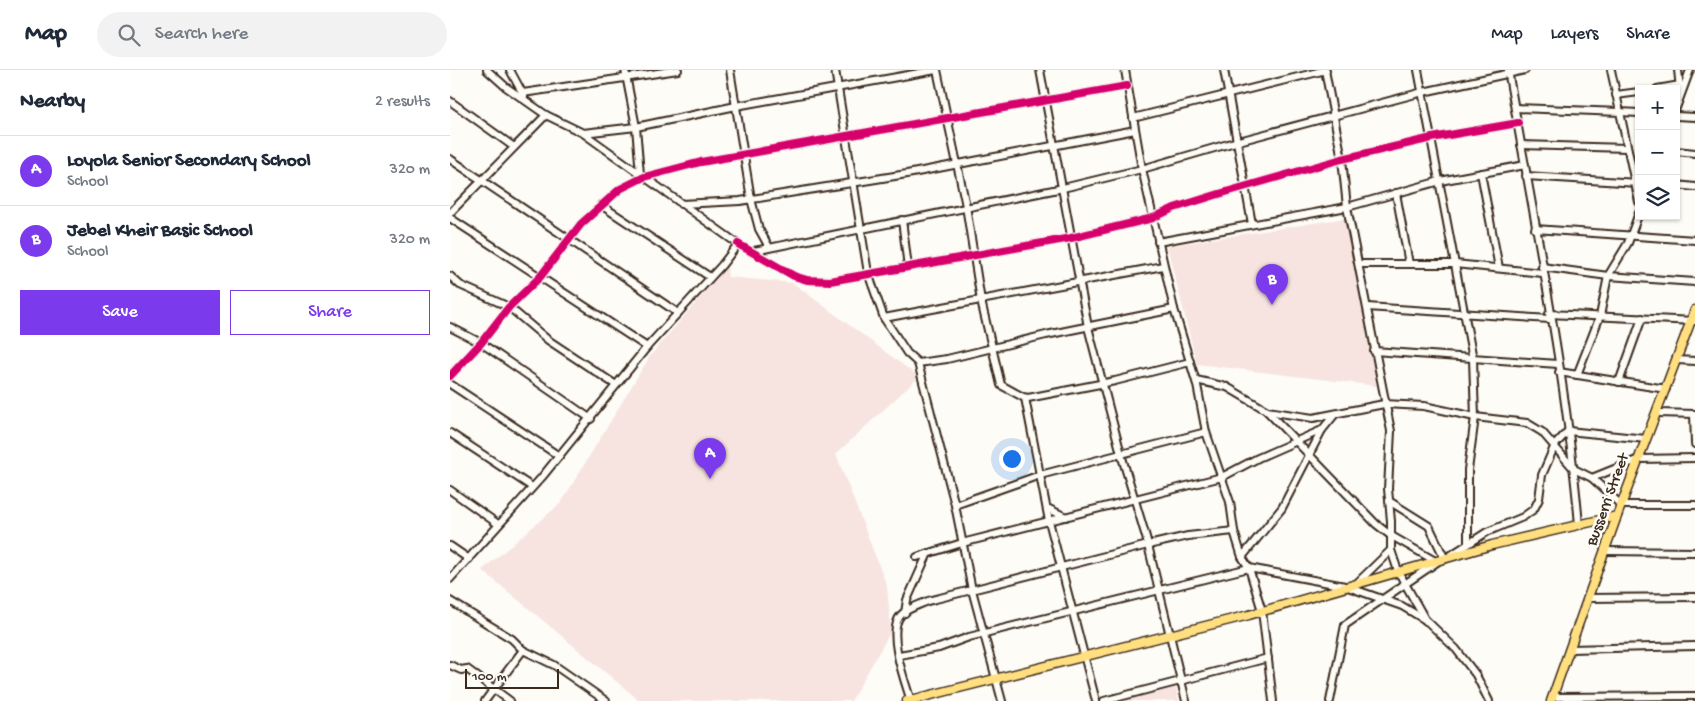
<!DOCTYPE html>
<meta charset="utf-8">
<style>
:root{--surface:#fff;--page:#f2f2f3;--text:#1f2937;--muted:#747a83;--line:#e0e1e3;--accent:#7c3aed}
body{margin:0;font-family:"Gochi Hand",sans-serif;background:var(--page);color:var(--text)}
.controls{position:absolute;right:15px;top:15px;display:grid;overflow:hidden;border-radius:0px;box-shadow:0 1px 4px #0004}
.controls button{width:45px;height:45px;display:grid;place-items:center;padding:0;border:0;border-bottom:1px solid var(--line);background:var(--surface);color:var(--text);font:25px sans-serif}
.scale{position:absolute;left:15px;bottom:12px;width:94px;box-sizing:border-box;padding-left:5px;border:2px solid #3b2a1e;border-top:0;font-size:14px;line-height:18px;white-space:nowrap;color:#3b2a1e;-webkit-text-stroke:4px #fdfcf7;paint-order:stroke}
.you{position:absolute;left:561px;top:388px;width:18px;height:18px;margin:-12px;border:4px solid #fff;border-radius:50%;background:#1a73e8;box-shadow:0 0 0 8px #1a73e833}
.badge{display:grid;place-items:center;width:32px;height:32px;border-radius:50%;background:var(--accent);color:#fff;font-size:16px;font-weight:700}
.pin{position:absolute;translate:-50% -41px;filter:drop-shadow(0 1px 2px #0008)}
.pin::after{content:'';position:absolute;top:26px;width:18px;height:15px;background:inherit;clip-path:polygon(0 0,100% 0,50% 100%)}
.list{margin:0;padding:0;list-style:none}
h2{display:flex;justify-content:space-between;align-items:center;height:65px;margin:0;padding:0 20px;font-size:21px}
h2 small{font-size:16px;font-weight:400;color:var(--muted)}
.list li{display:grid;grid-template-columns:32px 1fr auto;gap:15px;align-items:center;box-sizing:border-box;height:70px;padding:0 20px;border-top:1px solid var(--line)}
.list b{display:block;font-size:19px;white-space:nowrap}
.list p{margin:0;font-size:16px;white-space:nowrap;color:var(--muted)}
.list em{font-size:16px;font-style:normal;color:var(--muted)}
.actions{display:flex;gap:10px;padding:15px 20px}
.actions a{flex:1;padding:11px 0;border:1px solid var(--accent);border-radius:0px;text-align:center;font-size:18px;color:var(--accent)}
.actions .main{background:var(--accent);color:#fff}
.icon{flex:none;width:28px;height:28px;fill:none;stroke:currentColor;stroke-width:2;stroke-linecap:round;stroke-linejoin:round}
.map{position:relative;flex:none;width:1245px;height:631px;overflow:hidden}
header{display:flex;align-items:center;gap:30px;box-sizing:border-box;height:70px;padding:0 25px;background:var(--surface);border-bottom:1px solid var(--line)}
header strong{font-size:24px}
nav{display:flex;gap:28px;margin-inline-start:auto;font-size:18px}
.search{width:350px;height:45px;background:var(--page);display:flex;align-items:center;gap:12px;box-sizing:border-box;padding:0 18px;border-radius:28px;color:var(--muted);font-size:19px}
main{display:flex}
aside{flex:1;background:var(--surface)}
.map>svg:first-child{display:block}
</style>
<header>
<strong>Map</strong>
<div class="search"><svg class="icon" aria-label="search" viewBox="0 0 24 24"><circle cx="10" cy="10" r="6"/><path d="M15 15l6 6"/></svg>Search here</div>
<nav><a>Map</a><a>Layers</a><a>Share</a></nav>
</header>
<main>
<aside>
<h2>Nearby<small>2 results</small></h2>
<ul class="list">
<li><span class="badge">A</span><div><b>Loyola Senior Secondary School</b><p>School</p></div><em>320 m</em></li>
<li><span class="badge">B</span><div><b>Jebel Kheir Basic School</b><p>School</p></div><em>320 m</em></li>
</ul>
<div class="actions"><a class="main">Save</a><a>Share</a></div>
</aside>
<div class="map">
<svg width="1245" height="631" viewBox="0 0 1245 631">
<rect width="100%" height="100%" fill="#fdfcf7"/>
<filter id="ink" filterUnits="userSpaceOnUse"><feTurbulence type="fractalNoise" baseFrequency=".02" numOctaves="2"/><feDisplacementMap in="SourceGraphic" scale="10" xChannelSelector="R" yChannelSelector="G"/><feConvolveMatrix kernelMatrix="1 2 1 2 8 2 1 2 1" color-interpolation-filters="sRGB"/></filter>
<g filter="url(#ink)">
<g fill="#f7e4e0">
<path d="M 896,148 L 927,316 L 747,294 L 717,176 Z"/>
<path d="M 277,196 L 278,207 L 343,213 L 469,307 L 386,384 L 437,516 L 441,561 L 401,631 L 190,631 L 32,500 L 111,433 L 200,286 Z"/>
<path d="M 726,617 L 729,631 L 673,631 Z"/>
</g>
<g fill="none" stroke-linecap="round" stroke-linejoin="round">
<g stroke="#3b2a1e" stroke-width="10">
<g id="minor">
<path d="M 60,0 L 74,26"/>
<path d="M 175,0 L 186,57 L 190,104"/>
<path d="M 280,0 L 301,129 L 309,159 L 319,177"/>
<path d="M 385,0 L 418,203 L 434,248 L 713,196"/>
<path d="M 487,0 L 516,136 L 531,231 L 551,315 L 573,327 L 578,328 L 665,311 L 740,292"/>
<path d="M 590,0 L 638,257 L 671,384 L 696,467 L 736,631"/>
<path d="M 675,0 L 692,99 L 724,239 L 747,315 L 756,362 L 780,432 L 784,461 L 792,487 L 799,498 L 812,541 L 823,631"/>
<path d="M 774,0 L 802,154"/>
<path d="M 875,0 L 892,89 L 897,137 L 941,361 L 938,419 L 941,451 L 941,480 L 948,501 L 976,551"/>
<path d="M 968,0 L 1023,289 L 1025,347 L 1018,400 L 1018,474"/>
<path d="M 1058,0 C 1084,151 1116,303 1129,455"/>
<path d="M 1161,0 L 1170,42 L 1189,43"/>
<path d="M 1228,0 L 1230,19"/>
<path d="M 1207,19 L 1230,15"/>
<path d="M 73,23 L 228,0"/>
<path d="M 1166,25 L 1189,22"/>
<path d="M 0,31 L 64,77"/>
<path d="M 1065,38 L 1170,42 L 1189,132"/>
<path d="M 1226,38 L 1240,0"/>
<path d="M 1226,46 L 1245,47"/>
<path d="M 683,48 L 876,0"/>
<path d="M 133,63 L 186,57 L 286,36 L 486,0"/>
<path d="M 1071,75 L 1177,78"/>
<path d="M 1226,81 L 1245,83"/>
<path d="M 0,89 L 228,243"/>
<path d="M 1031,103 L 1049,198"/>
<path d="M 1076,106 L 1188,113"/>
<path d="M 1226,115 L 1245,117"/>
<path d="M 946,123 L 959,194"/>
<path d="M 231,134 L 290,131 L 457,104 L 685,60"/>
<path d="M 151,135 L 260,207"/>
<path d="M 0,143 L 96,45"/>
<path d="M 0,148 L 197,277"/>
<path d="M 452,150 L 458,197"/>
<path d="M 1085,159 L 1245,170"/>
<path d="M 708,172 L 897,137 L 990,111 L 1075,95"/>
<path d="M 288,174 L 344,206 L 357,210 L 380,211 L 621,168 L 703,148 L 724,138 L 769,124 L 892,89 L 982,68 L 1068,53"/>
<path d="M 304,181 L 613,118 L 692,99 L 785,72 L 973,22 L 1075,0"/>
<path d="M 909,194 L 1005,194 L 1093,203"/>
<path d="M 1092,197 L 1158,206 L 1245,212"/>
<path d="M 0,206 L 10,215 L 59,237 L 98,270 L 166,315"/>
<path d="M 917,237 L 1100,249"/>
<path d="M 1099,244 L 1245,251"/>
<path d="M 434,248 L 457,283 L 468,293 L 497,289 L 596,265 L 724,239"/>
<path d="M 0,257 L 31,273 L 141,349"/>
<path d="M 924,281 L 1108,294"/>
<path d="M 1227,290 L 1245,291"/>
<path d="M 468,293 L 505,435 L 522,520 L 552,631"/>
<path d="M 1109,302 L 1216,319"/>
<path d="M 1127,305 L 1150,246 L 1158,206 L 1178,173 L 1189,143"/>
<path d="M 0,306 L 31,273 L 59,237 L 90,207 L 131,154 L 170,119 L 194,107 L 251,92 L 677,16"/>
<path d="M 746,310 L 777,317 L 816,340 L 926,454 L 940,465 L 987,492 L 895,555 L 880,631"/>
<path d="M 1169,312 L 1192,248"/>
<path d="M 0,314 L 109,386"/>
<path d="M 575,328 L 599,451 L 646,631"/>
<path d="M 817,341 L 863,348 L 934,334 L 974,336 L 1025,347 L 1077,353 L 1092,362 L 1124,399 L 1142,408 L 1171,435 L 1245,435"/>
<path d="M 1208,343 L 1245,344"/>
<path d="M 1244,344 L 1245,374"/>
<path d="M 0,363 L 82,417"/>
<path d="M 1142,408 L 1189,389 L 1245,388"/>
<path d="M 0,420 L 48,454"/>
<path d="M 939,431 L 979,456 L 995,489 L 1037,462 L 1073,447 L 1084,439 L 1089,429 L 1092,405 L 1105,375 L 1118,361 L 1196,369"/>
<path d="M 505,435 L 590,405 L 756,362"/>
<path d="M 597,438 L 616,447"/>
<path d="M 0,476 L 19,489"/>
<path d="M 1155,481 L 1245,482"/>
<path d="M 467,487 L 512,473 L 772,407 L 808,388 L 872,360"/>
<path d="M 792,487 L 832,438 L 872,360 L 885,344"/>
<path d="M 0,509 L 92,407 L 197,277 L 272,195 L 288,174 L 133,63 L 96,45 L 56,17 L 37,0"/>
<path d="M 907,513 L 941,480"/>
<path d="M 1138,528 L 1245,527"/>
<path d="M 0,531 L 62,569 L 73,580 L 104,595 L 156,631"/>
<path d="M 455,543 L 457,530 L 478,483"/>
<path d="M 1120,579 L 1245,576"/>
<path d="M 449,585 L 489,578 L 519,567 L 799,498 L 895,516 L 952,536 L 977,551 L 1006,579 L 1026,605 L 1039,631"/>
<path d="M 0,595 L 11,600 L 17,599 L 60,631"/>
<path d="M 1103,627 L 1245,626"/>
<path d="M 35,631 L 73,580"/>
<path d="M 461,631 C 455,612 436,561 451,545 C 458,538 469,535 478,531 L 698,475 L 738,466 L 784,461"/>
<path d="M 654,631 L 818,588"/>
</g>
</g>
<g stroke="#3b2a1e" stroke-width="11">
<g id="major">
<path d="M 457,631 L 799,545 L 1042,475 L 1167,446"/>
<path d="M 1101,631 L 1167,446 L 1245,240"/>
</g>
</g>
<use href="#minor" stroke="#fdfcf7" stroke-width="6"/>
<use href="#major" stroke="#ffdf80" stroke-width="8"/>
<g stroke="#fdfcf7" stroke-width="11">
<g id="cycleway">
<path d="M 288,174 L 344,206 L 357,210 L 380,211 L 621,168 L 703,148 L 724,138 L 769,124 L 892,89 L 982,68 L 1068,53"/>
<path d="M 0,306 L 31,273 L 59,237 L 90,207 L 131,154 L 170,119 L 194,107 L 251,92 L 677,16"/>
</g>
</g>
<use href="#cycleway" stroke="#d6006c" stroke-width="8"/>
</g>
</g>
<g text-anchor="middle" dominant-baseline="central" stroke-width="5" stroke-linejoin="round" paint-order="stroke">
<g font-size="16" fill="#3b2a1e" stroke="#fdfcf7">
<text transform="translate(1159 430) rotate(-70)">Busserri Street</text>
</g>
</g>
</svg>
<div class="controls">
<button>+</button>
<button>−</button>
<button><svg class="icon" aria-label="layers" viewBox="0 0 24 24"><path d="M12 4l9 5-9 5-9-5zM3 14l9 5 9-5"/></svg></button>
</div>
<div class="scale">100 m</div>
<div class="you"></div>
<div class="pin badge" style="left:260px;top:409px">A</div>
<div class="pin badge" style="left:822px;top:235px">B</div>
</div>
</main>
